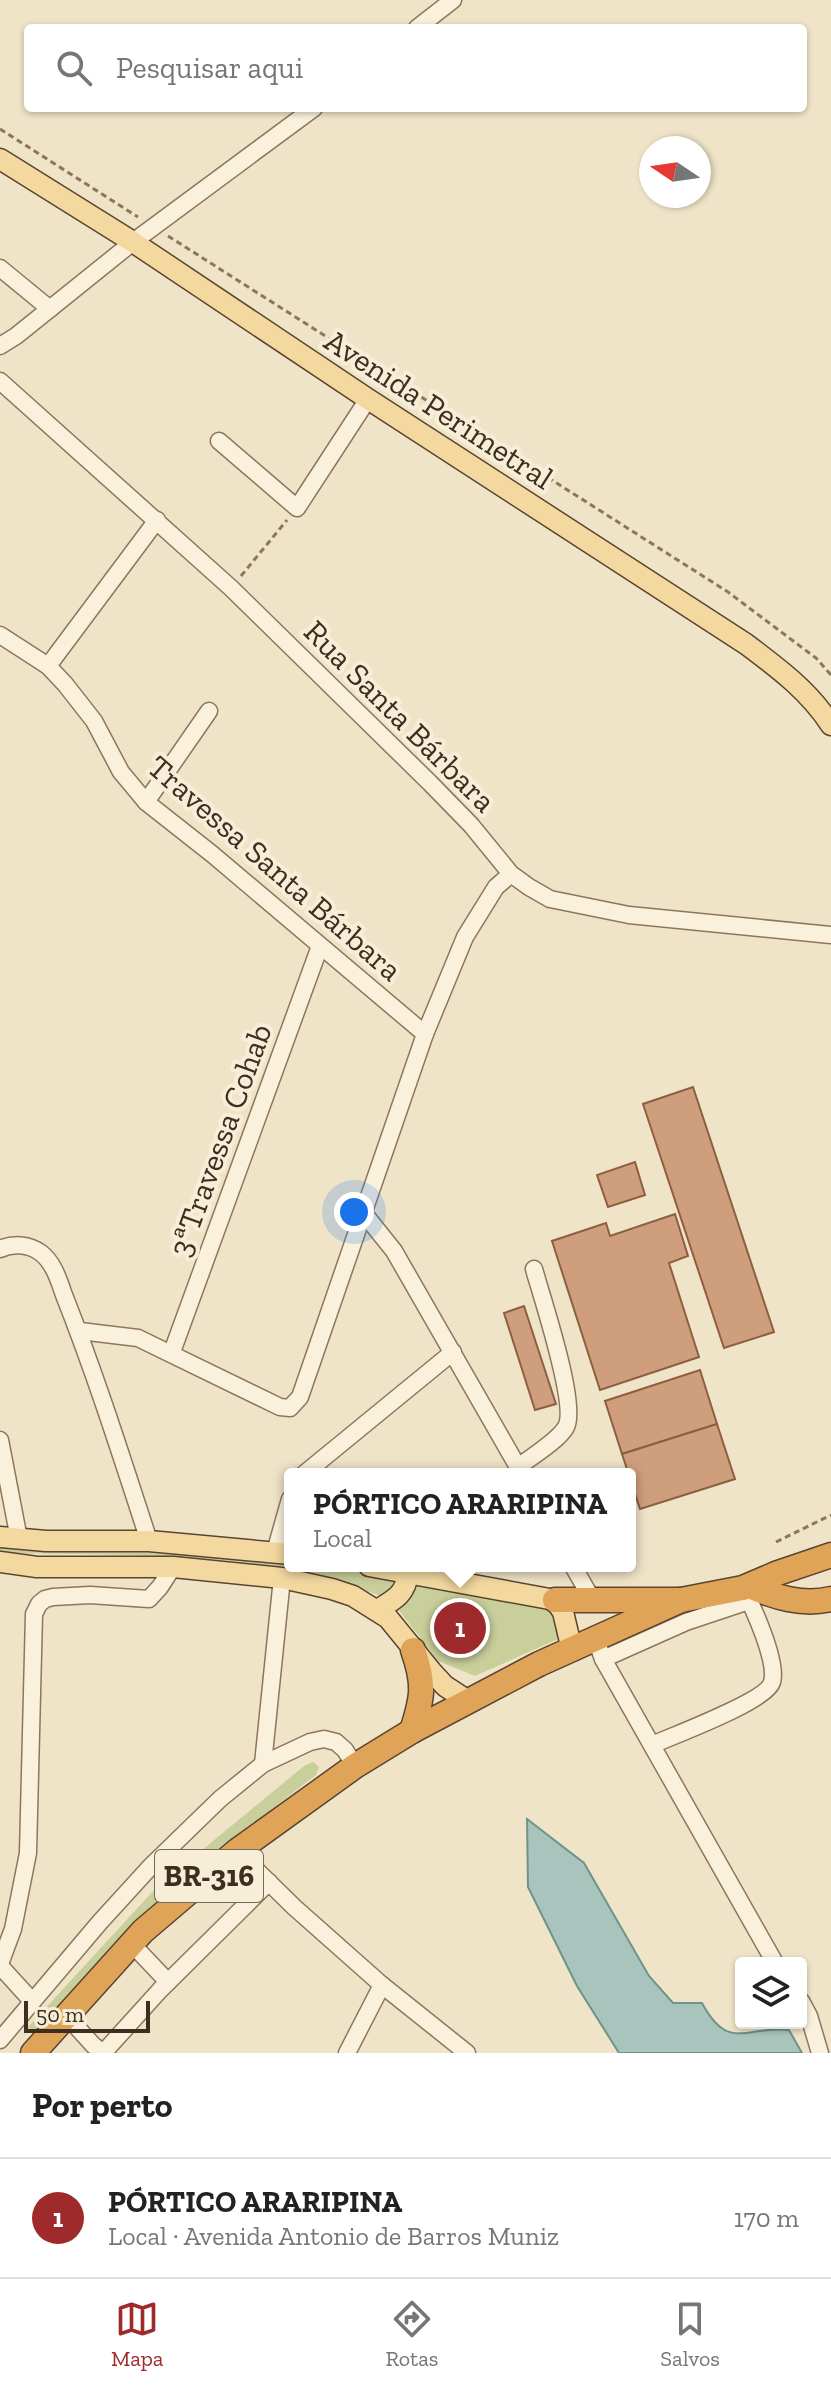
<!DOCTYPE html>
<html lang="pt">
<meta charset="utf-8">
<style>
:root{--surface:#fff;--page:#f6f6f6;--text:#222;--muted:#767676;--line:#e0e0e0;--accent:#9e2a2b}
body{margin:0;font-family:"Zilla Slab",serif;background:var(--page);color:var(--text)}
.controls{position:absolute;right:24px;bottom:24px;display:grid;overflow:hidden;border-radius:8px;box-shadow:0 2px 6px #0004}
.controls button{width:72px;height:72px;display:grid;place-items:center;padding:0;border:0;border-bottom:2px solid var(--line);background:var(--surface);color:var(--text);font:40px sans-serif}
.compass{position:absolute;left:639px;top:136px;width:72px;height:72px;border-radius:50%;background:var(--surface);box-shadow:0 2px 6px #0004;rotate:283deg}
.scale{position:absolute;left:24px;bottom:20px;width:126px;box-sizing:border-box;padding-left:8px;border:4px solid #3d2e20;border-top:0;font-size:22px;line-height:28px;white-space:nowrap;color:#3d2e20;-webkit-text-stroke:6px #f7eed8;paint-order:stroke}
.you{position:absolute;left:354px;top:1212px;width:28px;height:28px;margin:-20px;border:6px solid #fff;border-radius:50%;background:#1a73e8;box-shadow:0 0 0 12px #1a73e833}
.badge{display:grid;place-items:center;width:52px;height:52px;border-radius:50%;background:var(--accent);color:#fff;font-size:26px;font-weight:700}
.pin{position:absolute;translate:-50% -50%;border:4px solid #fff;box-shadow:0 2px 8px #0006}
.popup{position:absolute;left:284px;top:1468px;width:352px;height:104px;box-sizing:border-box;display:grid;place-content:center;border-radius:8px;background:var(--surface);filter:drop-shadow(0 2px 6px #0005);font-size:26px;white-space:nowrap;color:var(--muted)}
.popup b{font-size:30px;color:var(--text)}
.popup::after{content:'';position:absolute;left:50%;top:100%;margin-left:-16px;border:16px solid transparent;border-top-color:var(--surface)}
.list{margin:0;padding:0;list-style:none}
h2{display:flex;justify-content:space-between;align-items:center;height:104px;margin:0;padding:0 32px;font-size:34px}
h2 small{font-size:26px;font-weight:400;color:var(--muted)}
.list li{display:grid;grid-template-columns:52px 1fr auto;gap:24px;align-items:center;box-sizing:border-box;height:120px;padding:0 32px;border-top:2px solid var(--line)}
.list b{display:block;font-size:30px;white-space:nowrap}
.list p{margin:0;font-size:26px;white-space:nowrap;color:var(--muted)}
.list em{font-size:26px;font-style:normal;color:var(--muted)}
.icon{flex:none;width:44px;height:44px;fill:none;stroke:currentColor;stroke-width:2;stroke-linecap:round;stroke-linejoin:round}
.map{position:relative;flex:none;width:831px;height:2053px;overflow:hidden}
.search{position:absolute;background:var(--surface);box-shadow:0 2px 6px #0004;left:24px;right:24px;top:24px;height:88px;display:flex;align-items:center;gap:20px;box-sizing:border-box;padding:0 28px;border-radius:8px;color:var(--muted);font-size:30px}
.sheet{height:224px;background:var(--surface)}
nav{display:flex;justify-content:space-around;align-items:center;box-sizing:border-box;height:112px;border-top:2px solid var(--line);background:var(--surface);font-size:22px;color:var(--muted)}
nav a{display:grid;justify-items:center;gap:4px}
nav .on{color:var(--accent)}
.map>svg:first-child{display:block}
</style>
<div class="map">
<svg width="831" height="2053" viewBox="0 0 831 2053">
<rect width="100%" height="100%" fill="#f0e4c8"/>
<g fill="#c9cf9b">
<path d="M 0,1543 L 123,1545 L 290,1559 L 290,1566 C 326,1566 369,1562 400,1580 L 383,1597 C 264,1549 131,1556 5,1553 L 0,1552 Z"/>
<path d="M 418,1581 L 553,1607 L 567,1635 L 475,1676 L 438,1661 L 394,1604 L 412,1595 Z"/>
<path d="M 313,1762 L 319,1767 L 316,1775 L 248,1827 L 151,1913 L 35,2034 L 28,2027 L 156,1888 L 304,1766 Z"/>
</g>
<path fill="#a9c4bc" stroke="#6f938a" stroke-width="2" d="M 527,1819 L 584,1863 L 649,1976 L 673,2003 L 702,2003 C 729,2053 746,2025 789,2030 L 802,2053 L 619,2053 L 577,1986 L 528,1887 Z"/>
<g fill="#cf9f7d" stroke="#8d5f41" stroke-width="2">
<path d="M 693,1087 L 774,1332 L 724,1348 L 643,1104 Z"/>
<path d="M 635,1162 L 645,1195 L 608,1207 L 597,1175 Z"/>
<path d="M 675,1214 L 688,1256 L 669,1263 L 699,1357 L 600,1390 L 552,1241 L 606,1223 L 610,1236 Z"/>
<path d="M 524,1306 L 556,1404 L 535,1410 L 504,1313 Z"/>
<path d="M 700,1370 L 717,1424 L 622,1454 L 605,1401 Z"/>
<path d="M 717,1424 L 735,1479 L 640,1509 L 622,1454 Z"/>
</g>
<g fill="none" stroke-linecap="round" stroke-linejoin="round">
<g stroke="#8d765c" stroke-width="19">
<g id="minor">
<path d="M 417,28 L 453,0"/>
<path d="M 0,268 L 50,309"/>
<path d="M 0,346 L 16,336 L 133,242 L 314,108"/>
<path d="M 0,381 L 231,588 L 430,783 L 471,825 L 511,874 L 529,887 L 550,899 L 629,915 L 831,935"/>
<path d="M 219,441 L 297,508 L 368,399"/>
<path d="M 0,635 L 48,666 L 65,684 L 94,721 L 121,772 L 146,802 L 212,854 L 425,1034"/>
<path d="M 48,666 L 157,520"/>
<path d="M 146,802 L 209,711"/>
<path d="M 362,1211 L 394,1251 L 522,1474"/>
<path d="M 0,1249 C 13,1243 29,1244 41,1253 C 54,1263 59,1281 64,1295 C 96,1376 122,1458 149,1541"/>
<path d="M 80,1331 L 138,1338 L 280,1407 L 290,1408 L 300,1397 L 425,1034 L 465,937 L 496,887 L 511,874"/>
<path d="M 172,1352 L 320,946"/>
<path d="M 0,1440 L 19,1539"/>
<path d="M 518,1467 C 531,1457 558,1441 566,1427 C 578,1405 542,1298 534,1269"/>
<path d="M 304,1474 L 453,1352"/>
<path d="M 275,1552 L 290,1499"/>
<path d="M 573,1566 L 593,1601"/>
<path d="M 596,1640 L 603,1659 L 775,1963"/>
<path d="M 603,1659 L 686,1622 L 749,1601"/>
<path d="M 652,1745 C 674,1735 767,1701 772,1682 C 778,1662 753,1607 743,1588"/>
<path d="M 263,1764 L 282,1578"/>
<path d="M 237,1851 L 294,1907 L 382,1985 L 467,2053"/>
<path d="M 131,1943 L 168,1982"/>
<path d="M 0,1964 L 13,1929 L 28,1853 L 34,1614 L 39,1604 L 45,1599 L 53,1597 L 90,1595 L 149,1599 L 160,1587 L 173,1567"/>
<path d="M 0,1966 L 32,2001"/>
<path d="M 801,2001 L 809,2016 L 820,2053"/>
<path d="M 66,2015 L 93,2045 L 103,2053"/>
<path d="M 0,2040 L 100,1922 L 152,1865 L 220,1799 L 263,1764 L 310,1742 L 324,1739 L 336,1742 L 345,1750 L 355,1766"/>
<path d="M 104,2052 L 160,1990 L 269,1882"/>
<path d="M 347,2053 L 382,1985"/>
</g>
</g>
<g stroke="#5b4430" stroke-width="23">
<g id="major">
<path d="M 0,159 L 133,242 L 368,399 L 746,644 C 778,668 809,691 831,725"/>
<path d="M 0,1537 L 46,1541 L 149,1541 L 290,1554"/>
<path d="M 0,1562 L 37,1567 L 173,1567 L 282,1578 L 332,1589 L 353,1596 L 388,1618 L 432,1672 L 445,1686 L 468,1701"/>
<path d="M 369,1566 L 555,1600 L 563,1612 L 572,1650"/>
<path d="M 377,1610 C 394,1600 406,1594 408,1573"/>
</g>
</g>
<g stroke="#5b4430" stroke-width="27">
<g id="highway">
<path d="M 749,1586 C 775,1597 803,1606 831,1599"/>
<path d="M 555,1600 L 681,1600 L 743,1588 L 778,1573 L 831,1555"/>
<path d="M 412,1731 C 423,1697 425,1684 413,1650"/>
<path d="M 33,2053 L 143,1931 L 237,1851 L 355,1766 L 412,1731 L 539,1664 L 681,1600"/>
</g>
</g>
<g stroke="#8d765c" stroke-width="3" stroke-dasharray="6 4" stroke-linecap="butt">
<path d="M 0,129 L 138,217"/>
<path d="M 168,236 L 728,592 L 816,658 L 831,675"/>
<path d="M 241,576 L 287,520"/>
<path d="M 776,1542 L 831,1515"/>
</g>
<use href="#minor" stroke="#faf1dc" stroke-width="16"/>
<use href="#major" stroke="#f3d9a0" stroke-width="20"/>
<use href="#highway" stroke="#e0a458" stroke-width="24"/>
</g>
<g text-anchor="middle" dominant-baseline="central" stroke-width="8" stroke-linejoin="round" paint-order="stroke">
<rect fill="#f7eed8" stroke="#756857" stroke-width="2" x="155" y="1850" width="108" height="52" rx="6"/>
<g font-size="30" font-weight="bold" fill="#3d2e20">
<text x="209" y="1876">BR-316</text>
</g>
<g font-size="32" fill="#3d2e20" stroke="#f7eed8">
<text transform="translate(439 409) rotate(33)">Avenida Perimetral</text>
<text transform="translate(400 716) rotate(45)">Rua Santa Bárbara</text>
<text transform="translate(275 868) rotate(41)">Travessa Santa Bárbara</text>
<text transform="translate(220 1140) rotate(-70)">3ªTravessa Cohab</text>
</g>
</g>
</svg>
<div class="controls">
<button><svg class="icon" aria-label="layers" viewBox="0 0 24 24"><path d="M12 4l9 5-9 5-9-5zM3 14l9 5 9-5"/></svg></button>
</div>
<svg class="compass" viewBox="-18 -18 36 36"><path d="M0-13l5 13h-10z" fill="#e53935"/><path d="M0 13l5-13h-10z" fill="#767676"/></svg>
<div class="scale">50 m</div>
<div class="you"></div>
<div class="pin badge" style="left:460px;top:1628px">1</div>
<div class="popup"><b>PÓRTICO ARARIPINA</b>Local</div>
<div class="search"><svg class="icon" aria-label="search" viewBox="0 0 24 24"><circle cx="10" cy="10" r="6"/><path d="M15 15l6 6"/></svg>Pesquisar aqui</div>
</div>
<section class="sheet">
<h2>Por perto<small></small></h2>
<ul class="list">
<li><span class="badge">1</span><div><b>PÓRTICO ARARIPINA</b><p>Local · Avenida Antonio de Barros Muniz</p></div><em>170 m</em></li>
</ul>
</section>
<nav>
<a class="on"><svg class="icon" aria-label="map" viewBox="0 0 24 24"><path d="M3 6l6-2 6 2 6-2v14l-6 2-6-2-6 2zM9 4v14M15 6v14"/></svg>Mapa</a>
<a><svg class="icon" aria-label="directions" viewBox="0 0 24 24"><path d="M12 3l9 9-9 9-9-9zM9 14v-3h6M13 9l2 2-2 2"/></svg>Rotas</a>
<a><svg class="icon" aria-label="saved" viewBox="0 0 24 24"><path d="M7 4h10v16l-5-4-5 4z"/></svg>Salvos</a>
</nav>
